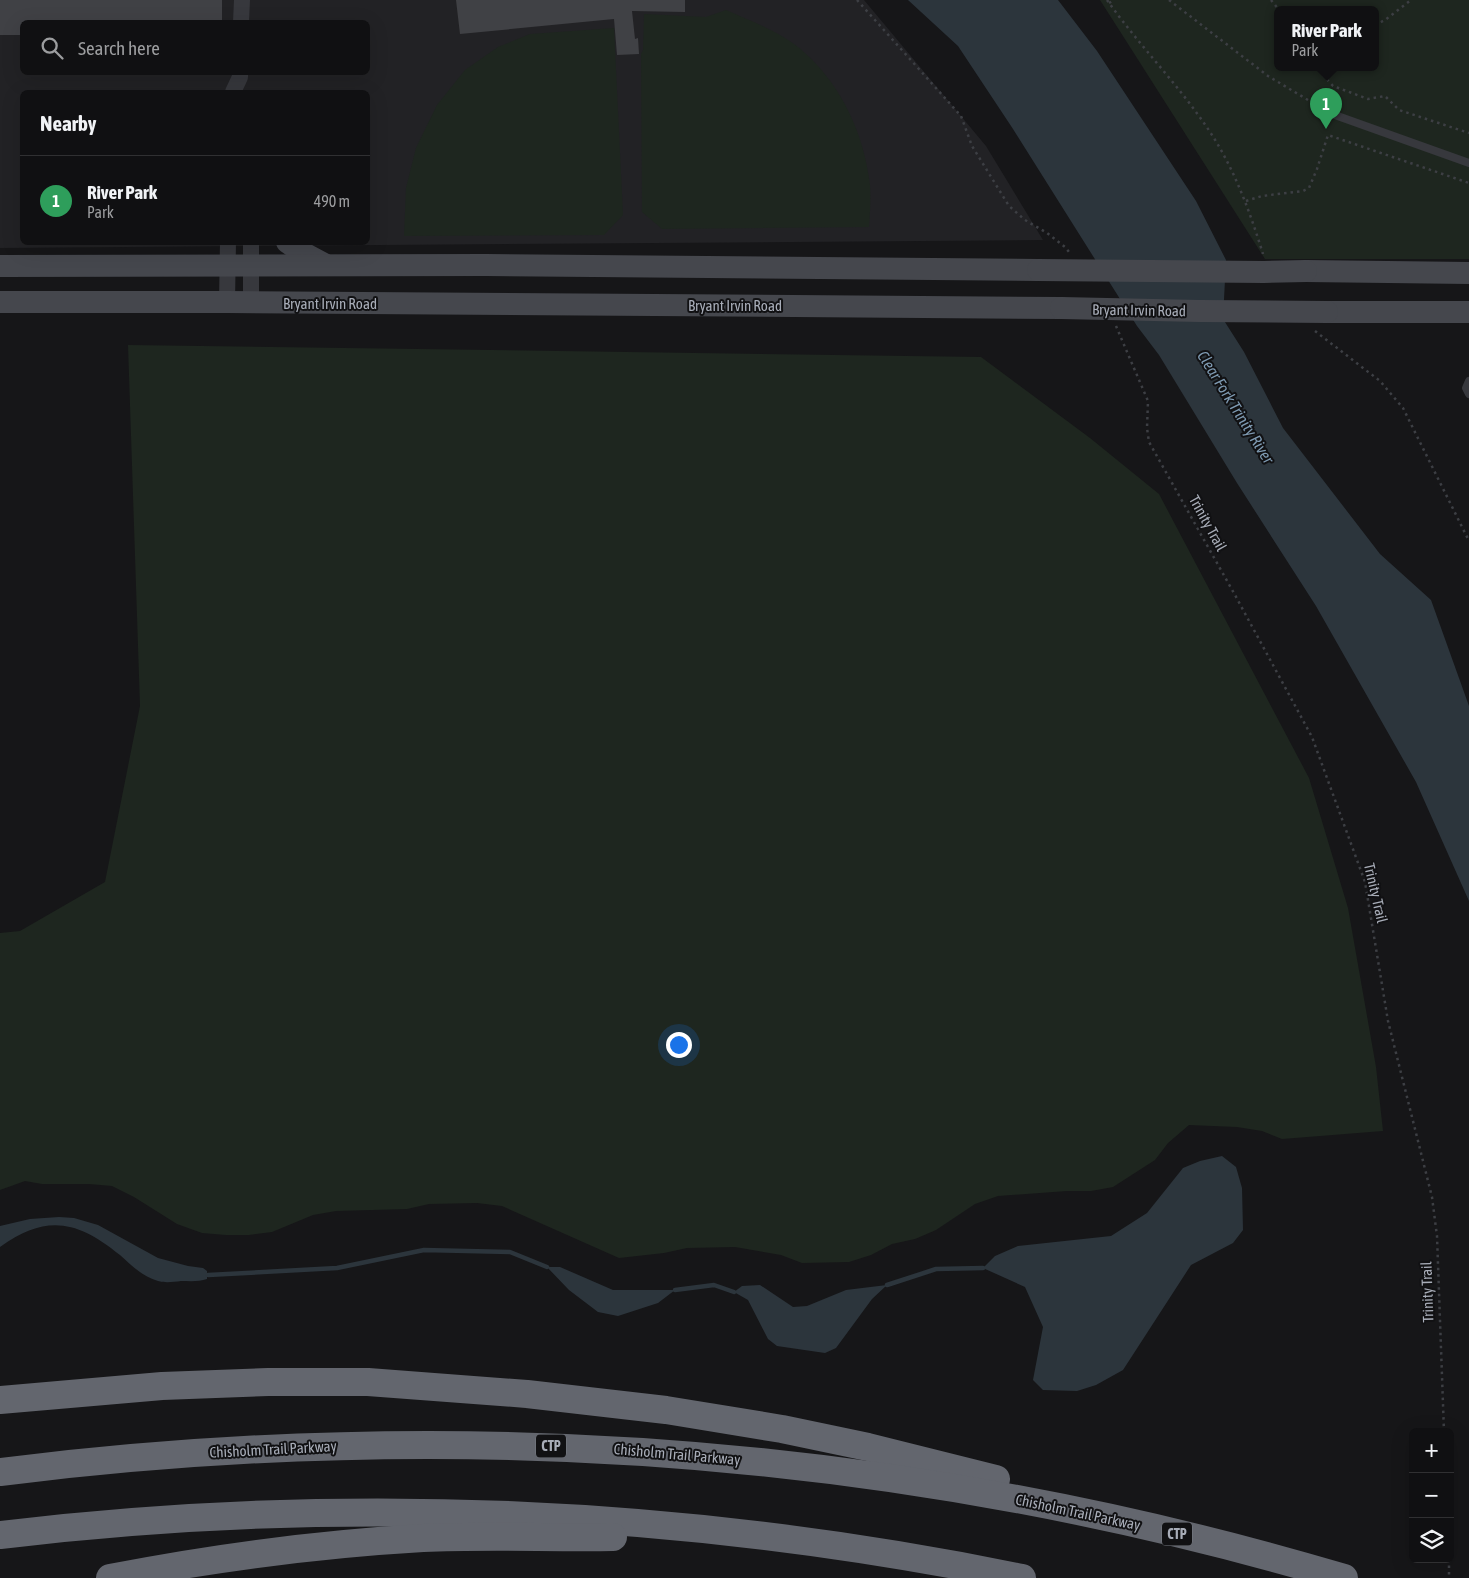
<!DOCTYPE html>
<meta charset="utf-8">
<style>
:root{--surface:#101012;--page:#1e1e20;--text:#f1f3f6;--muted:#9c9d9f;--line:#303032;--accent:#b45309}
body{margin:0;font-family:"Asap Condensed",sans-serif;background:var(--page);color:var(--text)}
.controls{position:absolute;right:15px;bottom:15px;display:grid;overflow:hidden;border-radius:8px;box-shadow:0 5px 20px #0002}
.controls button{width:45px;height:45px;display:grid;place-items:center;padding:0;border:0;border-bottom:1px solid var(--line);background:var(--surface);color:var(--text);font:25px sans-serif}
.you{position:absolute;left:678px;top:1044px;width:18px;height:18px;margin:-12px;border:4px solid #fff;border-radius:50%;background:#1a73e8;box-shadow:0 0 0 8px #1a73e833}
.badge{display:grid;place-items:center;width:32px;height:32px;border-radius:50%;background:var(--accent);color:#fff;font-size:16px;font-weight:700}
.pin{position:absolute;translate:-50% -41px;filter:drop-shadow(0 1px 2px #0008)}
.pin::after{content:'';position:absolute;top:26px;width:18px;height:15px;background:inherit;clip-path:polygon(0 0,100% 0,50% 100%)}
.popup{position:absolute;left:1274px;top:6px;width:105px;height:65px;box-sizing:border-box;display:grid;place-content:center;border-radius:8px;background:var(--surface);filter:drop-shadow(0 1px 4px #0005);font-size:16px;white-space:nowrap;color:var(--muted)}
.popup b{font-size:19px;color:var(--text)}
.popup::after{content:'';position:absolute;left:50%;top:100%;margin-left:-10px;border:10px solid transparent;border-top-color:var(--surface)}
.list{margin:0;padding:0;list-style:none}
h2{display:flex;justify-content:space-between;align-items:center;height:65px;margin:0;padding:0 20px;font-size:21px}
h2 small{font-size:16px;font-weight:400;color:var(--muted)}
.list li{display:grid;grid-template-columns:32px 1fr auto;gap:15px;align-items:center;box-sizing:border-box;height:90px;padding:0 20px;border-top:1px solid var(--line)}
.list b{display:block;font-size:19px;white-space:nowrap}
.list p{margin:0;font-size:16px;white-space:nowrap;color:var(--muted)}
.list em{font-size:16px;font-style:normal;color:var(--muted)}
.icon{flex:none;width:28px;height:28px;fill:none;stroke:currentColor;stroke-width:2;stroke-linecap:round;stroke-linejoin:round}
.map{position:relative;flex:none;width:1469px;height:1578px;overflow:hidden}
.search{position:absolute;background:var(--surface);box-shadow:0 5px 20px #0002;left:20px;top:20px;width:350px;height:55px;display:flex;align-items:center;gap:12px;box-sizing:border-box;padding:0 18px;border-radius:8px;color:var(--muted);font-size:19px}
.panel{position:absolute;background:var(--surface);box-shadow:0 5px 20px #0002;left:20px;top:90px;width:350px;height:155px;border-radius:8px}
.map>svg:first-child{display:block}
</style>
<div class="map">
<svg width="1469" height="1578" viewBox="0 0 1469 1578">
<rect width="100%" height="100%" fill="#161618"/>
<path fill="#222225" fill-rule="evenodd" d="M 0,0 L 864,0 L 986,146 L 1043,240 L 0,248 ZM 22,22 L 368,22 L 368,72 L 22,72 ZM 22,92 L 368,92 L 368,242 L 22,242 Z"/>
<g fill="#1e261f" fill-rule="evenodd">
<path d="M 1100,0 L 1469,0 L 1469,259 L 1265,259 ZM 1277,10 L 1375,10 L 1375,68 L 1277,68 Z"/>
<path d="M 726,10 C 753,22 784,33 806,54 C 843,88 864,135 870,185 C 871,198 870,213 869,227 L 662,229 L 642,212 L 641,54 L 643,50 L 644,14 L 706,17 Z"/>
<path d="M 614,28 L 623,215 L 604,235 L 404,236 L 406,188 L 416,148 L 437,105 L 465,70 L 498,47 L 530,34 Z"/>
<path d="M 128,345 L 981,357 L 1090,438 L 1159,494 L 1309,778 L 1348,908 L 1376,1067 L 1383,1131 L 1282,1139 L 1262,1131 L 1237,1127 L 1189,1125 L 1168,1143 L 1155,1160 L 1113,1187 L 1091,1191 L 1067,1191 L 998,1196 L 975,1204 L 936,1230 L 915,1239 L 892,1244 L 871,1255 L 849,1262 L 802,1263 L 781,1255 L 735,1247 L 687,1248 L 664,1253 L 619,1258 L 502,1206 L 477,1203 L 429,1204 L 407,1209 L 336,1211 L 313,1215 L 272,1232 L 249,1235 L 226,1235 L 202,1233 L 177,1224 L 134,1197 L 112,1186 L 89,1184 L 42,1184 L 25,1181 L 0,1190 L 0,933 L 20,931 L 105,882 L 140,706 Z"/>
</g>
<g fill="#2c353c">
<path d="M 908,0 L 1058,0 L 1097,51 L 1196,201 L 1226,260 L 1223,319 L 1244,352 L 1283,428 L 1380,554 L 1431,600 L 1469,706 L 1469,901 L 1416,782 L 1316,606 L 1237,483 L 1159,355 L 1137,326 L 1013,129 L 958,46 Z"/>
<path d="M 1222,1156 L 1236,1167 L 1242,1188 L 1243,1230 L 1233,1243 L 1191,1265 L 1123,1370 L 1096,1385 L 1077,1391 L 1043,1390 L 1033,1380 L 1043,1327 L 1025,1287 L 983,1268 L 995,1256 L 1018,1246 L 1111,1236 L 1147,1213 L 1183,1168 L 1200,1161 Z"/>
<path d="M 59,1217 L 74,1218 L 98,1225 L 158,1258 L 188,1266 L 203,1268 L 207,1271 L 207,1279 C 199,1282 189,1281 181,1281 C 173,1282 165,1283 158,1281 C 143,1277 131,1265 120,1255 C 78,1221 47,1213 0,1247 L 0,1226 L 30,1219 Z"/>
<path d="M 547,1267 L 560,1267 L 613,1290 L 675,1290 L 658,1303 L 618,1316 L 598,1312 L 569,1290 Z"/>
<path d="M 760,1285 L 793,1307 L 807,1306 L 846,1290 L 887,1285 L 872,1299 L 836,1348 L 825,1353 L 777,1346 L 768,1339 L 748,1300 L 734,1292 L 742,1286 Z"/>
</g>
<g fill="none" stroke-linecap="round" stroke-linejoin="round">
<g stroke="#2c353c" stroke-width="4.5">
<path d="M 208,1275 L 337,1268 L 424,1250 L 510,1252 L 547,1267"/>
<path d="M 887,1285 L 936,1269 L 983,1268"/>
<path d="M 675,1290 L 714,1285 L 734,1292"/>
</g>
</g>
<g fill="#404145">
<path d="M 0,0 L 222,0 L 222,22 L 22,22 L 22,35 L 0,35 Z"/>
<path d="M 456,0 L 685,0 L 685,12 L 632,11 L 635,39 L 638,38 L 639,54 L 617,55 L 614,19 L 460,34 Z"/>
</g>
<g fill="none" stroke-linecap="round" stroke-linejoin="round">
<g stroke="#3d3f44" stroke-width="2.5" stroke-dasharray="2.5 4" stroke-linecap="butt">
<path d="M 857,0 L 961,116 L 972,146 L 1009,206 L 1025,220 L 1047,233 L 1065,247 L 1069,252"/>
<path d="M 1107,0 C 1138,44 1176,82 1206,126 C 1233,165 1249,209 1263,254"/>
<path d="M 1169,0 L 1268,76 L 1323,109"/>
<path d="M 1271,0 L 1279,10"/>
<path d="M 1109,3 L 1114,0"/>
<path d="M 1375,25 L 1385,20 L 1411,0"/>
<path d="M 1321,68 L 1324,76 L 1333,86 L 1368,99 L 1385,96 L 1399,110 L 1469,133"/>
<path d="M 1246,201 L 1262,196 L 1303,191 L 1309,188 L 1317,169 L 1328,135 L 1469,183"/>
<path d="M 1116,326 L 1148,401 L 1147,428 L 1149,442 L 1235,595 L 1312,737 L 1365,882 L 1388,1021 L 1432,1197 L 1437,1236 L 1444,1432"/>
<path d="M 1315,331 L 1380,381 L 1403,408 L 1469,541"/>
<path d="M 1449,1559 L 1449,1578"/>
</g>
<g stroke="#37383d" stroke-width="8">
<path d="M 1332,114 L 1469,163"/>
<path d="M 1469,381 L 1466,388 L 1469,394"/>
</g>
<g stroke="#37383d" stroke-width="16">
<path d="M 241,22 L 242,0"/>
<path d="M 233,92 L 240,77 L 240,72"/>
<path d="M 227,302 L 228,242"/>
<path d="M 251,302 L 251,242"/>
</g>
<g stroke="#45474d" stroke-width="22">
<path d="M 287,242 L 298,250 L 326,265"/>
<path d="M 0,266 L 486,265 L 1038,270"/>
<path d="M 1306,271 L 1469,273"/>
<path d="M 0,302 L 227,302 L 1061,308"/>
<path d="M 1327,312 L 1469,312"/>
</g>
<g stroke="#63666e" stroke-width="28">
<path d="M 0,1400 L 162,1386 L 268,1382 L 368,1382 L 527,1394 L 666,1410 L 782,1429 L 868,1447 L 996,1479"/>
<path d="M 0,1472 C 455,1415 904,1447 1344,1578"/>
<path d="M 0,1535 C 341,1494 686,1509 1022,1578"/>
<path d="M 110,1578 C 213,1558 318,1544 423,1538 C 486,1535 550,1538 613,1537"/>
</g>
<g stroke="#45474d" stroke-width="22">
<path d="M 1038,270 L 1264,272 L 1306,271"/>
<path d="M 1061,308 L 1200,311 L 1327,312"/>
</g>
</g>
<g text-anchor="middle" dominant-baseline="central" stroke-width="4" stroke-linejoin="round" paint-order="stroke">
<g fill="#111113" stroke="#7b7e86" stroke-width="1">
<rect x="536" y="1434.5" width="30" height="23" rx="4"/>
<rect x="1162" y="1522.5" width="30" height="23" rx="4"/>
</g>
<g font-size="14" font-weight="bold" fill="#a8adb8">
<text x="551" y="1446">CTP</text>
<text x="1177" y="1534">CTP</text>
</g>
<g font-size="15" fill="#a8adb8" stroke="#111113">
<text x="330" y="303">Bryant Irvin Road</text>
<text x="735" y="305">Bryant Irvin Road</text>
<text transform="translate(1139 310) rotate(1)">Bryant Irvin Road</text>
<text transform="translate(1208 523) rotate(61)">Trinity Trail</text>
<text transform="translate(1376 893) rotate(77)">Trinity Trail</text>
<text transform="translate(1427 1292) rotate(-92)">Trinity Trail</text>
<text transform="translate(273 1449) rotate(-3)">Chisholm Trail Parkway</text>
<text transform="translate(677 1454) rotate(5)">Chisholm Trail Parkway</text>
<text transform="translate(1078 1512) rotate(12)">Chisholm Trail Parkway</text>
</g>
<g font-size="16" font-style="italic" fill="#7f9bb3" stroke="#111113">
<text transform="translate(1236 407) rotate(58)">Clear Fork Trinity River</text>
</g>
</g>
</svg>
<div class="controls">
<button>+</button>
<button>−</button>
<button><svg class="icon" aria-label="layers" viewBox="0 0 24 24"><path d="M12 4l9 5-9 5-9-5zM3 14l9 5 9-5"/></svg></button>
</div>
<div class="you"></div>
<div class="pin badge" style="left:1326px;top:129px;background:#2e9e5b">1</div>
<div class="popup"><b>River Park</b>Park</div>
<div class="search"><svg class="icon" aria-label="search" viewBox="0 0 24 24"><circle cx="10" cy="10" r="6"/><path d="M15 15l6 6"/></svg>Search here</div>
<section class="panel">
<h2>Nearby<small></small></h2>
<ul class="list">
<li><span class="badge" style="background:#2e9e5b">1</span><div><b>River Park</b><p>Park</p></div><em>490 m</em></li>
</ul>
</section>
</div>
